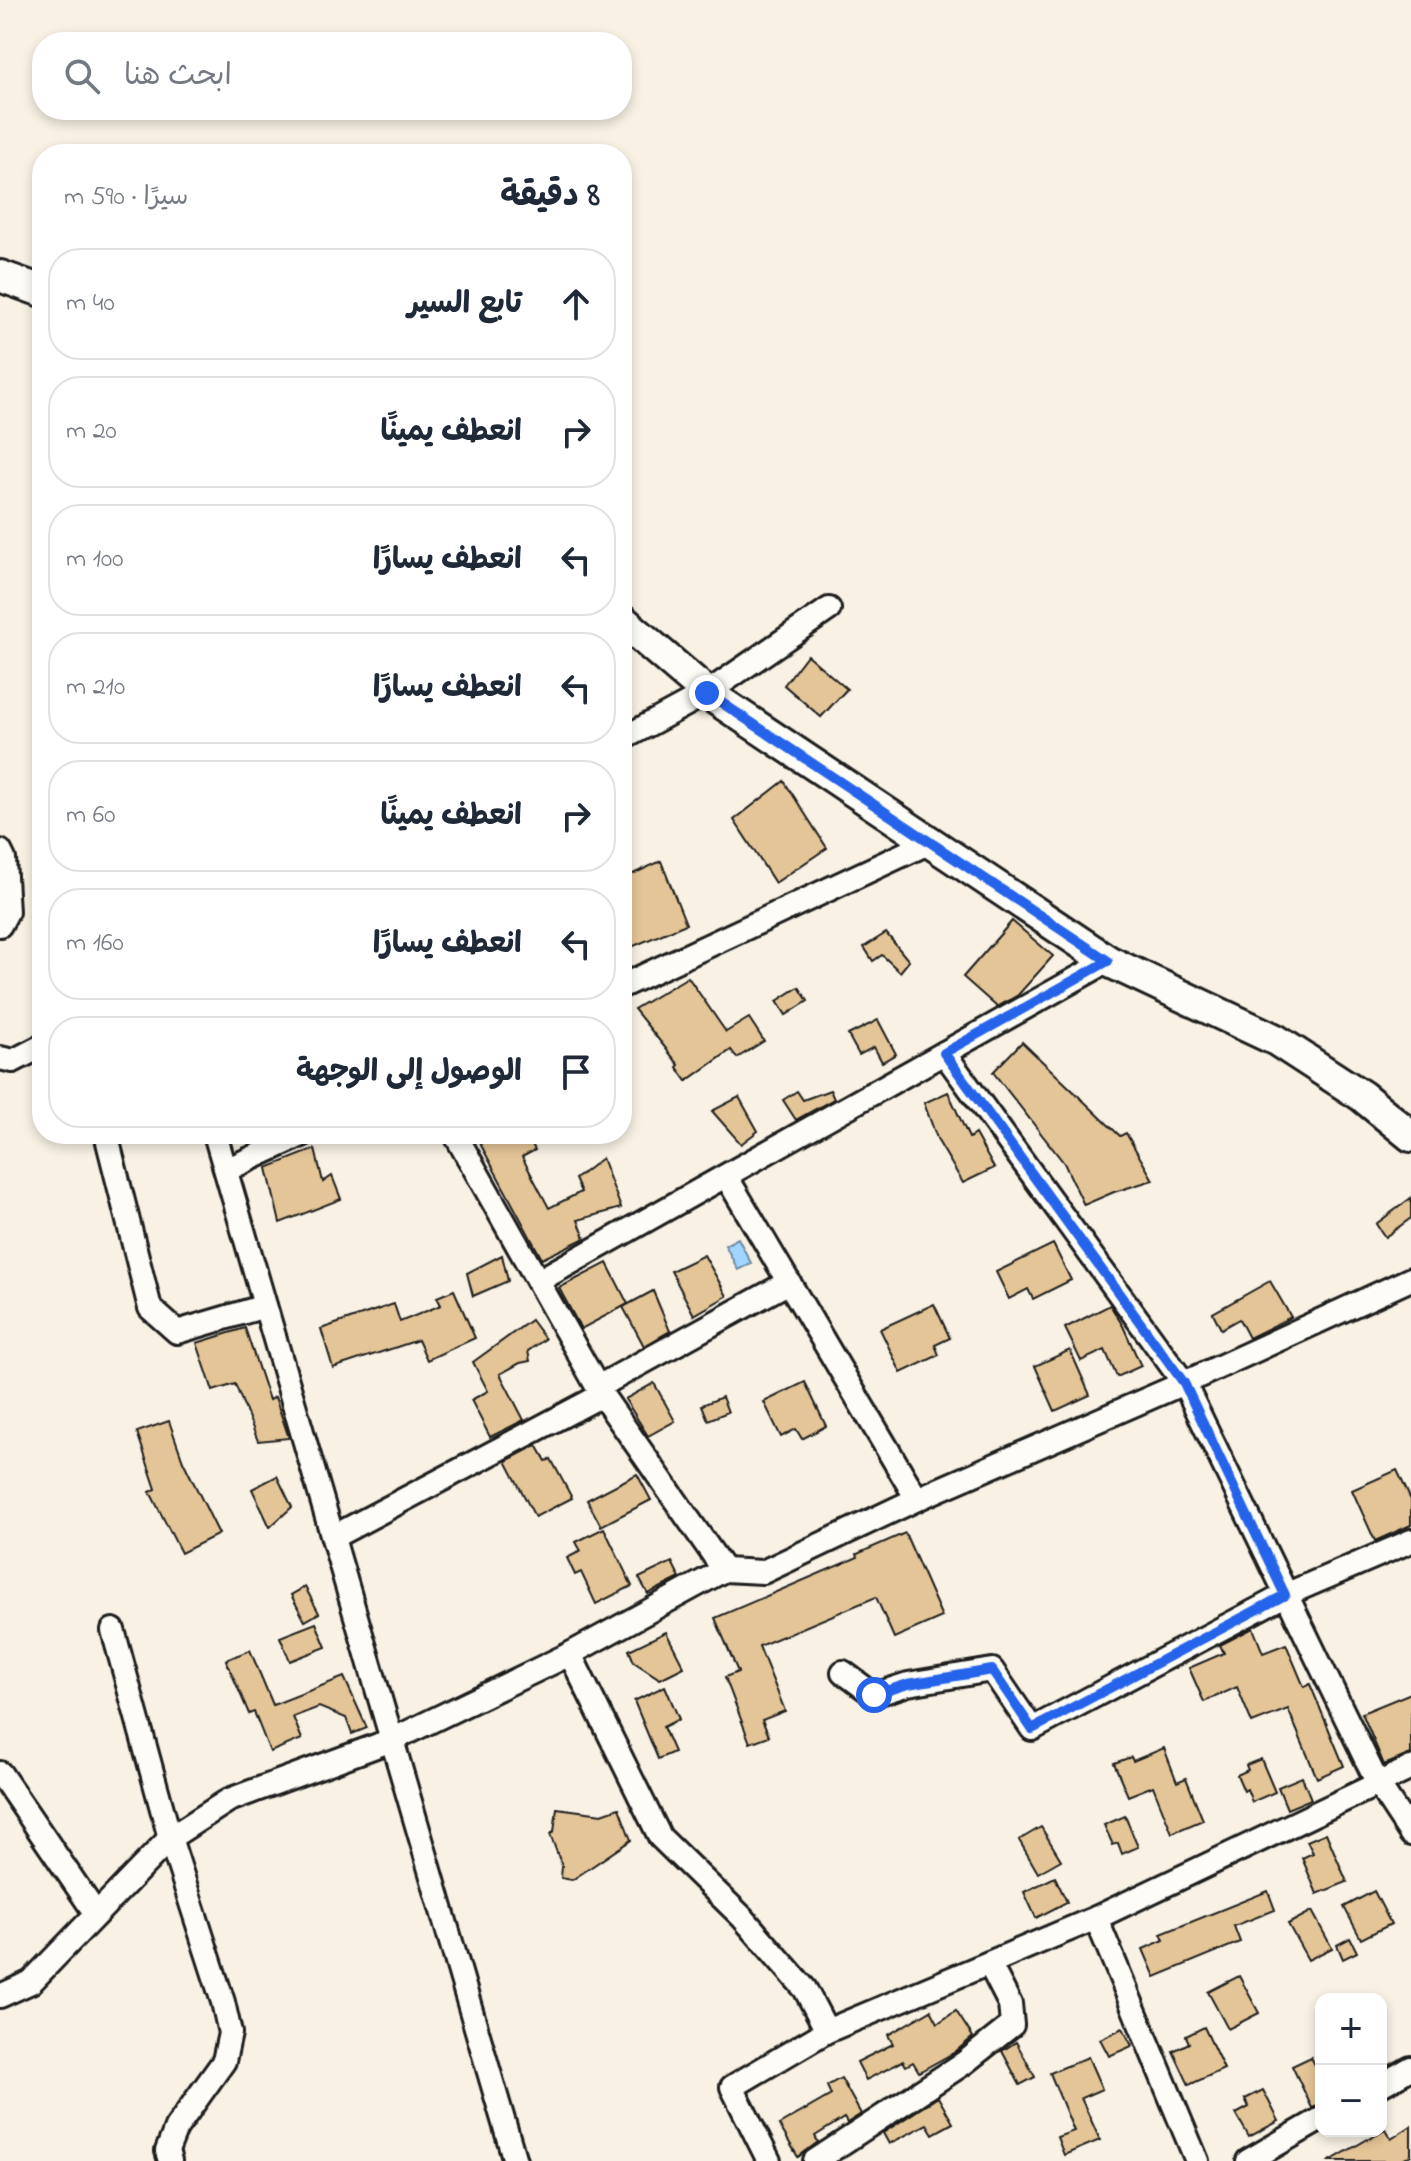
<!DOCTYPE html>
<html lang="ar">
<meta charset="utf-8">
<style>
:root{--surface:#fff;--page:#f6f6f7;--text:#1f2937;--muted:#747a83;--line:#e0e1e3}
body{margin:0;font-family:"Indie Flower","Playpen Sans Arabic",sans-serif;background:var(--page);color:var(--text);direction:rtl}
.controls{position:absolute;right:24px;bottom:24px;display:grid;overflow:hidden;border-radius:16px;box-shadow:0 4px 12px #0003}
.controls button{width:72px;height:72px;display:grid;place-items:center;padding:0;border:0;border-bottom:2px solid var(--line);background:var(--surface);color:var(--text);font:40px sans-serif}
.stop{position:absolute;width:24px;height:24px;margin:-18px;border:6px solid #2563eb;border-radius:50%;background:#fff}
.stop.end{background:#2563eb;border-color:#fff;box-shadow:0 2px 8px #0008}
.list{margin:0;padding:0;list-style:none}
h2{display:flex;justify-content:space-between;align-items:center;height:104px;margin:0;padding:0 32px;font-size:34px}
h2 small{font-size:26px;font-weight:400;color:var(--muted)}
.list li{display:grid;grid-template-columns:52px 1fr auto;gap:24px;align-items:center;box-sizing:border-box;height:112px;margin:0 16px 16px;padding:0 16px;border:2px solid var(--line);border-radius:32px}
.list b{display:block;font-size:30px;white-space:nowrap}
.list em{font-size:26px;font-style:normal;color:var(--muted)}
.icon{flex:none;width:44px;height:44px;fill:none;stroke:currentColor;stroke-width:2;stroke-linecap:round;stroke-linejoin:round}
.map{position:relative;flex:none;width:1411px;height:2161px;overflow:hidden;direction:ltr}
.search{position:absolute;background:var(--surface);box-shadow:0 4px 12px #0003;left:32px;top:32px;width:600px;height:88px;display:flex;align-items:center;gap:20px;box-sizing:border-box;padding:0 28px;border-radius:32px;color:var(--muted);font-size:30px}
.panel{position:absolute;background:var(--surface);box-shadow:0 4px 12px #0003;left:32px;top:144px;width:600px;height:1000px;border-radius:32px;direction:rtl}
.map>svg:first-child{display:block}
</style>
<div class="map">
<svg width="1411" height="2161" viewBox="0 0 1411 2161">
<rect width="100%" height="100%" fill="#f8f1e4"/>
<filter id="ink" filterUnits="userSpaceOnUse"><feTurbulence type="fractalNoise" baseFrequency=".0125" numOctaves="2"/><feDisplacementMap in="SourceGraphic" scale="16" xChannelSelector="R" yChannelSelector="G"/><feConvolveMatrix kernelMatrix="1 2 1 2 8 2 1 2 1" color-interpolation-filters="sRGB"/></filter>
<g filter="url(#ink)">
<path fill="#a1d4ff" stroke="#6c8aa4" stroke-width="2" d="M 738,1238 L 751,1263 L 738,1270 L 725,1245 Z"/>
<g fill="#e4c597" stroke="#1c1c1c" stroke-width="2">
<path d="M 807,655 L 847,689 L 821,717 L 784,685 Z"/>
<path d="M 784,781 L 827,848 L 775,883 L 734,820 Z"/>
<path d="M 661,861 L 686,924 L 622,951 L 622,879 Z"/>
<path d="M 1012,921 L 1053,956 L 1018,995 L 997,1007 L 963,977 Z"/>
<path d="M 886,933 L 909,961 L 900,972 L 882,955 L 873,961 L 864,947 Z"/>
<path d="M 688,977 L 726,1032 L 749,1018 L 764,1041 L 737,1058 L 731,1050 L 687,1081 L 677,1067 L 679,1065 L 634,1009 Z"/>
<path d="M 799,987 L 808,1001 L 786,1015 L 777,1001 Z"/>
<path d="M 878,1020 L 896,1054 L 882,1062 L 874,1047 L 859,1055 L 848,1035 Z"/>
<path d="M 1022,1042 L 1120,1136 L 1126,1133 L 1153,1180 L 1114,1192 L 1084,1205 L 1064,1163 L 993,1072 Z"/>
<path d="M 830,1090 L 834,1099 L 796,1120 L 783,1100 L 797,1091 L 803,1100 Z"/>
<path d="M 948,1092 L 969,1138 L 975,1134 L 994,1168 L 963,1183 L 938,1141 L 924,1103 Z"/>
<path d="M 739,1097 L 758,1131 L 741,1144 L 712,1111 Z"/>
<path d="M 475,1134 L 527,1134 L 535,1150 L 522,1157 L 549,1208 L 581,1192 L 575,1179 L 602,1158 L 621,1208 L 578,1220 L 585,1238 L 542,1259 Z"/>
<path d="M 315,1149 L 323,1182 L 332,1176 L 341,1199 L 280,1223 L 267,1168 Z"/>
<path d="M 1411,1198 L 1411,1218 L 1385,1237 L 1376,1224 Z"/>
<path d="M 1053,1244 L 1071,1280 L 1033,1299 L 1028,1289 L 1009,1299 L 996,1272 Z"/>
<path d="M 502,1255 L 508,1281 L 473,1296 L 467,1273 Z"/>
<path d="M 704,1255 L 727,1296 L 694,1315 L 671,1271 Z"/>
<path d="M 607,1263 L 628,1304 L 581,1329 L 559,1288 Z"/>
<path d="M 1270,1281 L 1291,1317 L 1249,1338 L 1239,1319 L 1221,1329 L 1213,1313 Z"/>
<path d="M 454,1290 L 475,1338 L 427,1360 L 418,1340 L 333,1368 L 321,1329 L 394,1304 L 400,1322 L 441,1305 L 437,1297 Z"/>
<path d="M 653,1291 L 670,1331 L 644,1346 L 623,1307 Z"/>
<path d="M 934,1304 L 950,1338 L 935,1345 L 939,1355 L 901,1373 L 880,1329 Z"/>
<path d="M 1110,1305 L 1123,1326 L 1141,1366 L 1117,1377 L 1105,1350 L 1081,1361 L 1065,1328 Z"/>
<path d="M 531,1320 L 545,1339 L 528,1351 L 530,1361 L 520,1363 L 500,1374 L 524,1420 L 490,1437 L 471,1400 L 488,1391 L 473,1362 Z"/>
<path d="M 245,1328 L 269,1400 L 275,1397 L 289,1438 L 258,1441 L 235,1384 L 213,1391 L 197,1343 Z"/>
<path d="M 1070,1350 L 1090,1395 L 1055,1411 L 1035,1366 Z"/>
<path d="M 805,1382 L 826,1426 L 802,1439 L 796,1429 L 781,1437 L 764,1402 Z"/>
<path d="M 654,1383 L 675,1421 L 648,1436 L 625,1399 Z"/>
<path d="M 722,1397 L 728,1412 L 708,1420 L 702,1405 Z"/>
<path d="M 169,1421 L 183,1461 L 219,1534 L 181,1553 L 150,1492 L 156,1489 L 137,1432 Z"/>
<path d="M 537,1445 L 546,1461 L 551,1459 L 572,1498 L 535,1517 L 506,1461 Z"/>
<path d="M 1397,1470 L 1411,1500 L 1411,1525 L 1375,1541 L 1352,1490 Z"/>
<path d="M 637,1474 L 651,1500 L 601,1526 L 587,1500 Z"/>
<path d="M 277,1476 L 292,1507 L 270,1527 L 252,1489 Z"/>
<path d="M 604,1528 L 632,1586 L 596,1604 L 581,1572 L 575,1575 L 567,1558 L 581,1551 L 576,1542 Z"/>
<path d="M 905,1533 L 942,1617 L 894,1638 L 876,1597 L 759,1646 L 785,1711 L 762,1720 L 769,1736 L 750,1743 L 725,1677 L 738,1672 L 715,1618 L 858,1557 L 857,1554 Z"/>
<path d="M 672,1562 L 680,1578 L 648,1594 L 639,1578 Z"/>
<path d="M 305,1587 L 319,1613 L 305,1621 L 291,1595 Z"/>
<path d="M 316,1623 L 326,1647 L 290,1661 L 280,1637 Z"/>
<path d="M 1253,1628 L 1263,1653 L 1286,1644 L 1304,1687 L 1310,1684 L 1344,1766 L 1317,1778 L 1288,1709 L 1252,1723 L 1237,1687 L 1204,1702 L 1189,1668 L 1224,1653 L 1220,1645 Z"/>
<path d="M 666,1632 L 684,1667 L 660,1679 L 634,1662 L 629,1650 Z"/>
<path d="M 250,1650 L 273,1705 L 344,1677 L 367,1728 L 352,1734 L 346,1718 L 319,1707 L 293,1717 L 302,1739 L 270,1752 L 254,1712 L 249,1714 L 226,1660 Z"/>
<path d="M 665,1686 L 679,1719 L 663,1727 L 674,1752 L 658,1759 L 634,1701 Z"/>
<path d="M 1411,1693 L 1411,1754 L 1384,1765 L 1362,1713 Z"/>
<path d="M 1164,1748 L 1177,1782 L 1186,1778 L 1203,1820 L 1172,1833 L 1153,1786 L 1128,1796 L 1114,1763 L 1131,1757 L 1133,1761 Z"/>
<path d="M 1261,1759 L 1275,1792 L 1252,1802 L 1247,1789 L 1244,1791 L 1237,1775 L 1248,1770 L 1246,1765 Z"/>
<path d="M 1302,1777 L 1311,1799 L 1287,1809 L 1278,1787 Z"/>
<path d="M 557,1808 L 602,1814 L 619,1808 L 631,1840 L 572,1880 L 561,1878 L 562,1866 L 550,1834 L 554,1832 Z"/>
<path d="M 1125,1816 L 1138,1847 L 1122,1854 L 1118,1843 L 1113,1845 L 1104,1825 Z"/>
<path d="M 1041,1827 L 1061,1860 L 1038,1873 L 1019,1840 Z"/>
<path d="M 1326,1833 L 1347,1882 L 1317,1894 L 1302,1858 L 1313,1853 L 1307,1841 Z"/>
<path d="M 1055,1877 L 1067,1902 L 1036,1918 L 1024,1892 Z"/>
<path d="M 1268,1891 L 1275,1910 L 1234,1926 L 1240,1942 L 1155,1977 L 1143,1949 L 1164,1940 L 1161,1934 Z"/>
<path d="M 1374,1891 L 1391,1924 L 1361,1939 L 1344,1907 Z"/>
<path d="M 1312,1911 L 1332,1948 L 1308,1960 L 1288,1924 Z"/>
<path d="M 1350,1938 L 1357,1952 L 1343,1959 L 1337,1945 Z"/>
<path d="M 1239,1976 L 1259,2013 L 1228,2029 L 1208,1992 Z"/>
<path d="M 931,2010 L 938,2023 L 956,2011 L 973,2037 L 955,2052 L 919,2072 L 913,2062 L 906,2066 L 903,2061 L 866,2080 L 857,2062 L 893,2044 L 888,2035 Z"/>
<path d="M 1204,2027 L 1224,2069 L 1189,2085 L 1173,2051 L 1189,2043 L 1186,2036 Z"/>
<path d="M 1123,2028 L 1132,2046 L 1109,2056 L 1100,2039 Z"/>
<path d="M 1016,2042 L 1035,2077 L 1020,2085 L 1002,2051 Z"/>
<path d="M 1088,2057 L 1102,2089 L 1081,2098 L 1100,2140 L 1064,2155 L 1057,2137 L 1074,2131 L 1050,2073 Z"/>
<path d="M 1311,2057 L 1321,2077 L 1321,2105 L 1312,2108 L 1292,2066 Z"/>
<path d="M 841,2078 L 861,2114 L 847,2123 L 844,2118 L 815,2136 L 818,2142 L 798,2157 L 779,2125 L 831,2095 L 827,2086 Z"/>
<path d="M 1263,2090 L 1279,2121 L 1249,2137 L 1236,2114 L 1249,2107 L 1245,2099 Z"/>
<path d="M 938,2097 L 953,2123 L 933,2134 L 927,2124 L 889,2144 L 883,2133 Z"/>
<path d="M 1411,2126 L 1411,2155 L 1401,2161 L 1330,2161 L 1385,2129 L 1391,2139 Z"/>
</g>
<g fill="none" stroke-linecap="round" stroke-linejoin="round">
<g stroke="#1c1c1c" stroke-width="28">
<g id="street">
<path d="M 622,739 L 707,693 L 829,609"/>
<path d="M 0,851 L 4,859 L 7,912 L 0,925"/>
<path d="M 622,986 L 930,842"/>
<path d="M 944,1053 L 1184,1383 L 1378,1784 L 1411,1834"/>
<path d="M 0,1058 L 13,1061 L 42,1046"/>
<path d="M 106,1134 L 150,1308 L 177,1332 L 265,1306"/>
<path d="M 215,1134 L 515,2161"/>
<path d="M 455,1134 L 602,1395 L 724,1570"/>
<path d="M 226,1170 L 304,1134"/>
<path d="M 726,1176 L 917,1499"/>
<path d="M 538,1281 L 1108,961"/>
<path d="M 598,1387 L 789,1282"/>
<path d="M 333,1537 L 602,1395"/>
<path d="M 113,1630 L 170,1838 L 223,2002 L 230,2033 L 224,2061 L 176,2128 L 167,2151 L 170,2161"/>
<path d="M 570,1654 L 660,1837 L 743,1918 L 805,1989 L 827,2031"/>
<path d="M 843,1672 L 874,1695 L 908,1684 L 992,1670 L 1032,1729 L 1285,1595 L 1411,1541"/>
<path d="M 0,1773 L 96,1914"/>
<path d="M 1096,1918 L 1197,2161"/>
<path d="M 0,1996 L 31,1982 L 170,1838 L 229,1800 L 392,1740 L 570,1654 L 724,1570 L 763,1572 L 917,1499 L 1184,1383 L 1411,1279"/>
<path d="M 1381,2085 L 1411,2068"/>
<path d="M 769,2161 L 732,2087 L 827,2031 L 1096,1918 L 1411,1768"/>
<path d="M 815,2161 L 964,2063 L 1012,2025 L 1010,2004 L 989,1963"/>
<path d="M 1248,2161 L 1321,2119"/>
</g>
</g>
<g stroke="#1c1c1c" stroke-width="36">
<g id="secondary">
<path d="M 0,276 L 42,291"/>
<path d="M 622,620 L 707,693 L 1108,961 L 1276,1040 L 1362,1096 L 1411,1136"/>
</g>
</g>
<use href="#street" stroke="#fdfcf7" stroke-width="22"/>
<use href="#secondary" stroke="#fdfcf7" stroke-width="30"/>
</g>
</g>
<g fill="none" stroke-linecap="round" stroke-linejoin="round" filter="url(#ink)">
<path stroke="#2563eb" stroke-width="10" d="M 707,693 L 1108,961 L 944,1053 L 1184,1383 L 1285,1595 L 1032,1729 L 992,1670 L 908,1684 L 874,1695"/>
</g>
</svg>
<div class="controls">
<button>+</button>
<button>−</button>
</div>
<div class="stop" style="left:874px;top:1695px"></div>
<div class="stop end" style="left:707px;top:693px"></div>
<div class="search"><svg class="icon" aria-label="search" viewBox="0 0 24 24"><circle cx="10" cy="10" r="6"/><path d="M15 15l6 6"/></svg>ابحث هنا</div>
<section class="panel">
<h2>8 دقيقة<small>سيرًا · 590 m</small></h2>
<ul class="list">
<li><svg class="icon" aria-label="ahead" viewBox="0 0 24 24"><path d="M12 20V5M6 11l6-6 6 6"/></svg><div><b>تابع السير</b></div><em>40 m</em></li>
<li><svg class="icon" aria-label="right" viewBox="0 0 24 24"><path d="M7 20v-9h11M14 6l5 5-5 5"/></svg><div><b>انعطف يمينًا</b></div><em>20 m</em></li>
<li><svg class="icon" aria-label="left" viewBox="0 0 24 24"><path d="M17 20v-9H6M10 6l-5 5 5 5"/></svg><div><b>انعطف يسارًا</b></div><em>100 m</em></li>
<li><svg class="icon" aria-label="left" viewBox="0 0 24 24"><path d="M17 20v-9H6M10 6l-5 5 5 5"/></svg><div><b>انعطف يسارًا</b></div><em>210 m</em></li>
<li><svg class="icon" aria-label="right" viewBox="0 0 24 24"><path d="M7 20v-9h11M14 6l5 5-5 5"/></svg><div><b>انعطف يمينًا</b></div><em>60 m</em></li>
<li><svg class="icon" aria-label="left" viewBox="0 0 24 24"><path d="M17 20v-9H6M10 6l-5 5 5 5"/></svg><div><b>انعطف يسارًا</b></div><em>160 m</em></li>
<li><svg class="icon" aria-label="arrive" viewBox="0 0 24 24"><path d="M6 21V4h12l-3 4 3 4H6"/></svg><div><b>الوصول إلى الوجهة</b></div></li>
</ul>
</section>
</div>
